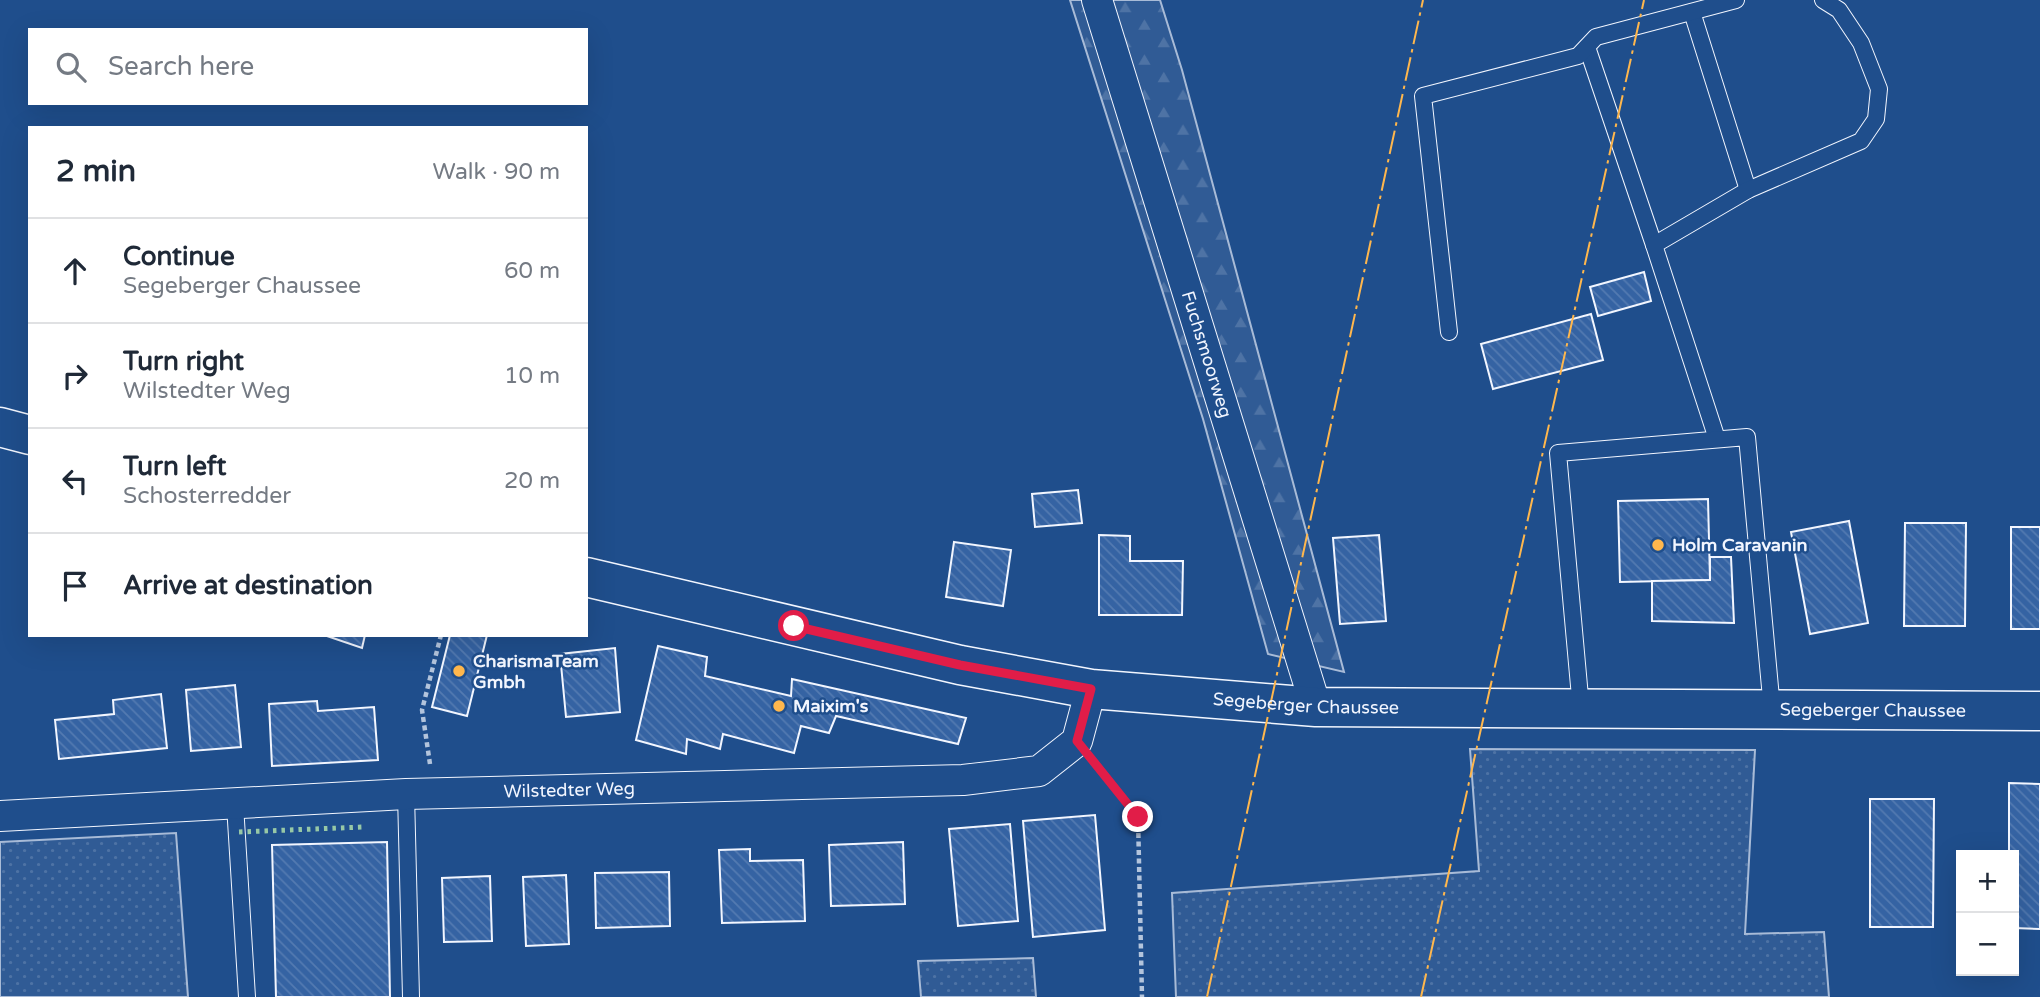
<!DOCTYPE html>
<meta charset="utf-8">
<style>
:root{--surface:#fff;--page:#f2f2f3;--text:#1f2937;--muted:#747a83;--line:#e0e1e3}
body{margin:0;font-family:"Varela Round",sans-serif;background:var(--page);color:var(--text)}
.controls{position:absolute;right:21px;bottom:21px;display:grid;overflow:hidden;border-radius:0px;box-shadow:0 7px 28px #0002}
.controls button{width:63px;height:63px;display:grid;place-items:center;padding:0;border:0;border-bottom:2px solid var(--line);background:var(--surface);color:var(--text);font:35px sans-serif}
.stop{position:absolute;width:21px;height:21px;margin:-16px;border:5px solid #e11d48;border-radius:50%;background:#fff}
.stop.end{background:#e11d48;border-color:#fff;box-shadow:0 2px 7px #0008}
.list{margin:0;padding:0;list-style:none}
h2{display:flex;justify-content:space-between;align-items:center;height:91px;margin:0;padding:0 28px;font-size:30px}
h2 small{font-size:23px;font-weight:400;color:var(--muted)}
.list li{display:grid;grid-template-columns:46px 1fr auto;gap:21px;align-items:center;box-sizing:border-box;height:105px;padding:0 28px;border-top:2px solid var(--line)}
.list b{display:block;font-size:26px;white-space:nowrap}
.list p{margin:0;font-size:23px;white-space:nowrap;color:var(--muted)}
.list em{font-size:23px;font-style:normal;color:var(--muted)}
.icon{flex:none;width:38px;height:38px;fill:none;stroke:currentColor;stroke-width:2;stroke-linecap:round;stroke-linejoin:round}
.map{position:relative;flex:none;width:2040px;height:997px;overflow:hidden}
.search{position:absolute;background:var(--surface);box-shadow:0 7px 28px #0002;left:28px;top:28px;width:560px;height:77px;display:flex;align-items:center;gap:18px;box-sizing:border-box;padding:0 24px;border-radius:0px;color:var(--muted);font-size:26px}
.panel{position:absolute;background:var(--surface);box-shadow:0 7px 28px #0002;left:28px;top:126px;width:560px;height:511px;border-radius:0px}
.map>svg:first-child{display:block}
</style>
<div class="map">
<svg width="2040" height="997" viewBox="0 0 2040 997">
<defs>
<pattern id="grass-dots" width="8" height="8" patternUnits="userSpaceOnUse" patternTransform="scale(1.75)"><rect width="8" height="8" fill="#305b95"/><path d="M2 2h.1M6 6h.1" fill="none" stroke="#4e73a5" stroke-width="1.8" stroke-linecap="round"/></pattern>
<pattern id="forest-firs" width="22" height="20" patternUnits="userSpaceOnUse" patternTransform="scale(1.75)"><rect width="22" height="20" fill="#305b95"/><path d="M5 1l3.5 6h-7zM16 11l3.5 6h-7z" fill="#4e73a5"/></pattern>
<pattern id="building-back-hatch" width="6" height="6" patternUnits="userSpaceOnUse" patternTransform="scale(1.75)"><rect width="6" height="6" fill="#3563a3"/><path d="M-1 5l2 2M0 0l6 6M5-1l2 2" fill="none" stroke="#537ab1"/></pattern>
</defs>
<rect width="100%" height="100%" fill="#1f4e8c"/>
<g fill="url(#grass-dots)" stroke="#a8bbd7" stroke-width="2">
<path d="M 1470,749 L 1755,750 L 1745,934 L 1824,932 L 1829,997 L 1176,997 L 1172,893 L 1479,871 Z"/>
<path d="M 176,833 L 188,997 L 0,997 L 0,842 Z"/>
<path d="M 1033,958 L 1036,997 L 921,997 L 918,961 Z"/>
</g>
<path fill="url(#forest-firs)" stroke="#a8bbd7" stroke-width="2" d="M 1070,0 L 1160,0 L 1182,70 L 1344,672 L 1268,654 L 1203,419 Z"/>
<g fill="url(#building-back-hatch)" stroke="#f2f6ff" stroke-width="2">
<path d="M 1644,272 L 1651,301 L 1598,316 L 1590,287 Z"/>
<path d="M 1591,314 L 1603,360 L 1493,389 L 1481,344 Z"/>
<path d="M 1078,490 L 1082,523 L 1035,527 L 1032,494 Z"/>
<path d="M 1708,499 L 1710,580 L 1620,582 L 1618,501 Z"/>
<path d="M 1849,521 L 1868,623 L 1810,634 L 1791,532 Z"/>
<path d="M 1905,523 L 1966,523 L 1965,626 L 1904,626 Z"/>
<rect x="2011" y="527" width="29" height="102"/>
<path d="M 1099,535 L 1130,536 L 1130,561 L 1183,561 L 1182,615 L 1099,615 Z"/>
<path d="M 1379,535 L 1386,621 L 1340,624 L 1333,538 Z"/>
<path d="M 954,542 L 1011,550 L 1003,606 L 946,597 Z"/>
<path d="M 1710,557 L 1731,557 L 1734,623 L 1652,621 L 1652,581 L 1710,580 Z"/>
<path d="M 324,635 L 365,635 L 362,648 Z"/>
<path d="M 450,635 L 487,635 L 467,716 L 432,707 Z"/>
<path d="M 658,646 L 707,657 L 705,676 L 791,696 L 792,679 L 966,718 L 958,744 L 836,716 L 829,733 L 801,726 L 794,753 L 723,734 L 720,749 L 687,739 L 686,754 L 636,740 Z"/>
<path d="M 615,648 L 620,712 L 566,717 L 560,654 Z"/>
<path d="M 235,685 L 241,747 L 191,751 L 186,690 Z"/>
<path d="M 161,694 L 167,748 L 59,759 L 55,720 L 114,714 L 113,700 Z"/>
<path d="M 317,701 L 318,711 L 374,707 L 378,760 L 272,766 L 269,704 Z"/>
<path d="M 2009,783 L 2040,784 L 2040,929 L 2014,928 L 2014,855 L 2009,855 Z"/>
<path d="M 1870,799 L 1934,799 L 1933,927 L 1870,927 Z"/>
<path d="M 1095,815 L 1105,930 L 1033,937 L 1023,821 Z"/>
<path d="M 1010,824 L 1018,921 L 958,926 L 949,829 Z"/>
<path d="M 387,842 L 390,997 L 276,997 L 272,845 Z"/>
<path d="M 903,842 L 905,904 L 831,906 L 829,845 Z"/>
<path d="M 750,849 L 750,861 L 803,860 L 805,921 L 722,923 L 719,850 Z"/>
<path d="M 669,872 L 670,926 L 596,928 L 595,873 Z"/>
<path d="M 566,875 L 569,944 L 526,946 L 523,877 Z"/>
<path d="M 490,876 L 492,941 L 444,942 L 442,878 Z"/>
</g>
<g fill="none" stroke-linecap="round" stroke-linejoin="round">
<g stroke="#f2f6ff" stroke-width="18">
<g id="service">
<path d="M 1692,12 L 1748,190"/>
<path d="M 1587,47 L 1654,245"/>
<path d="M 1449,332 L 1423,96 L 1578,56 L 1596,37 L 1736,0"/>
<path d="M 1717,439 L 1654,245 L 1748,190 L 1861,141 L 1876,119 L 1879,89 L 1861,43 L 1839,10 L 1823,0"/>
<path d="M 1581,708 L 1558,453 L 1747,437 L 1772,709"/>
<path d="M 406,794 L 411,997"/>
<path d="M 235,805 L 247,997"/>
</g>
</g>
<g stroke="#f2f6ff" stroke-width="32">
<g id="minor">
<path id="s1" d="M 1097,0 L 1316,707"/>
<path id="s2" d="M 0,816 L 406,794 L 963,780 L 1039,771 L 1077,741 L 1091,689"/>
</g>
</g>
<g stroke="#f2f6ff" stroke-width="41">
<g id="primary">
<path d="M 0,427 L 30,435"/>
<path id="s3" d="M 586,577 L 960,665 L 1091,689 L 1316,707 L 2040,711"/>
</g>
</g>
<g stroke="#b3c4dc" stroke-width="4.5" stroke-dasharray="5 3.5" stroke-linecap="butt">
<path d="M 1095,763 L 1138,817 L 1142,997"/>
<path d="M 430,764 L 422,710 L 441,635"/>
</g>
<use href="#service" stroke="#1f4e8c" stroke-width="16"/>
<use href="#minor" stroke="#1f4e8c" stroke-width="30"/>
<use href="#primary" stroke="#1f4e8c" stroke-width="38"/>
<path stroke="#97c8a6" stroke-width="5" stroke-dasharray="3.5 5" stroke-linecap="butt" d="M 239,832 L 364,827"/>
<g stroke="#ffb74d" stroke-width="2" stroke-dasharray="24 5 3.5 5" stroke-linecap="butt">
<path d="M 1207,997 L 1423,0"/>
<path d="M 1421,997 L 1644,0"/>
</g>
</g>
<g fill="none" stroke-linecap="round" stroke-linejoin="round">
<path stroke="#e11d48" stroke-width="9" d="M 794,626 L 960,665 L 1091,689 L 1077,741 L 1138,817"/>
</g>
<g fill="#ffb74d" stroke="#1f4e8c" stroke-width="2.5">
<circle cx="1658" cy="545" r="7"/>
<circle cx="459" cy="671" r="7"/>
<circle cx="779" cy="706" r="7"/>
</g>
<g text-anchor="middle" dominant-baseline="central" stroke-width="5" stroke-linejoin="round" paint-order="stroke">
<g font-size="18" fill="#f2f6ff" stroke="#1f4e8c">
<text stroke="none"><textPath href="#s1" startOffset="371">Fuchsmoorweg</textPath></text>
<text stroke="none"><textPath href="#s3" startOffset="733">Segeberger Chaussee</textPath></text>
<text stroke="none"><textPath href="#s3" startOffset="1300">Segeberger Chaussee</textPath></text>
<text stroke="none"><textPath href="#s2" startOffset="570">Wilstedter Weg</textPath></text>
</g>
<g font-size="18" font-weight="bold" fill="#f2f6ff" stroke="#1f4e8c" text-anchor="start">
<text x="1672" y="545">Holm Caravanin</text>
<text x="473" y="661">CharismaTeam<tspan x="473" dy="21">Gmbh</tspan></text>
<text x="793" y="706">Maixim's</text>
</g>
</g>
</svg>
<div class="controls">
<button>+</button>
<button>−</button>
</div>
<div class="stop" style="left:794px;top:626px"></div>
<div class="stop end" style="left:1138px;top:817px"></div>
<div class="search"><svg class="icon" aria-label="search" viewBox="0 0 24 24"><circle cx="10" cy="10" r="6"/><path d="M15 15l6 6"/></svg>Search here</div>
<section class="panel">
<h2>2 min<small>Walk · 90 m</small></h2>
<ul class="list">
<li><svg class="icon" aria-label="ahead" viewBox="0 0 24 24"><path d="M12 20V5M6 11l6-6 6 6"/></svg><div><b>Continue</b><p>Segeberger Chaussee</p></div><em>60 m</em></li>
<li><svg class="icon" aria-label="right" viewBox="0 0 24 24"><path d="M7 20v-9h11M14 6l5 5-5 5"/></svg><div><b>Turn right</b><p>Wilstedter Weg</p></div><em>10 m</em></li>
<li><svg class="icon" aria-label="left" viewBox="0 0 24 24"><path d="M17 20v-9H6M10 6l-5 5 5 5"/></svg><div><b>Turn left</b><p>Schosterredder</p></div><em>20 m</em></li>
<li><svg class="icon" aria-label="arrive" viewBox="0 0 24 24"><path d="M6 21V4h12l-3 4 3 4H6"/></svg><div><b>Arrive at destination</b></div></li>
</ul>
</section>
</div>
